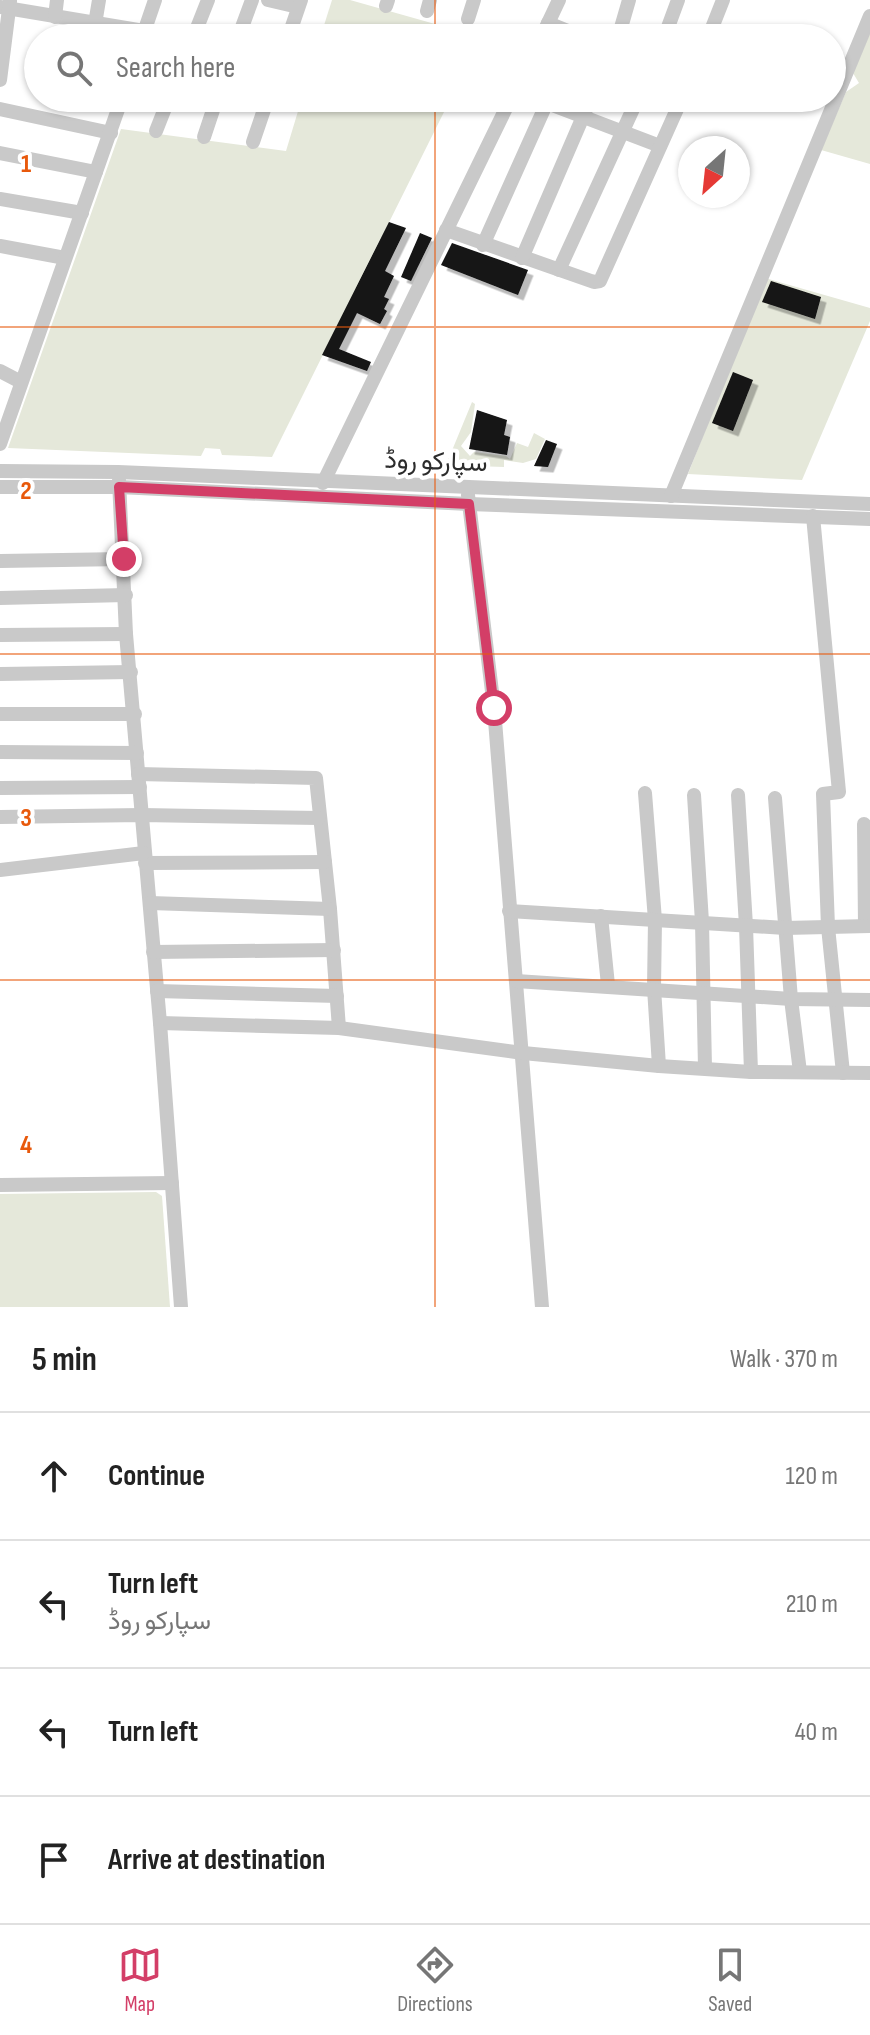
<!DOCTYPE html>
<meta charset="utf-8">
<style>
:root{--surface:#fff;--page:#f2f2f2;--text:#222;--muted:#767676;--line:#e0e0e0;--accent:#d33e67}
body{margin:0;font-family:"Sofia Sans Condensed",Vazirmatn,sans-serif;background:var(--page);color:var(--text)}
.compass{position:absolute;left:678px;top:136px;width:72px;height:72px;border-radius:50%;background:var(--surface);box-shadow:0 2px 6px #0004;rotate:207deg}
.stop{position:absolute;width:24px;height:24px;margin:-18px;border:6px solid #d33e67;border-radius:50%;background:#fff}
.stop.end{background:#d33e67;border-color:#fff;box-shadow:0 2px 8px #0008}
.list{margin:0;padding:0;list-style:none}
h2{display:flex;justify-content:space-between;align-items:center;height:104px;margin:0;padding:0 32px;font-size:34px}
h2 small{font-size:26px;font-weight:400;color:var(--muted)}
.list li{display:grid;grid-template-columns:52px 1fr auto;gap:24px;align-items:center;box-sizing:border-box;height:128px;padding:0 32px;border-top:2px solid var(--line)}
.list b{display:block;font-size:30px;white-space:nowrap}
.list p{margin:0;font-size:26px;white-space:nowrap;color:var(--muted)}
.list em{font-size:26px;font-style:normal;color:var(--muted)}
.icon{flex:none;width:44px;height:44px;fill:none;stroke:currentColor;stroke-width:2;stroke-linecap:round;stroke-linejoin:round}
.map{position:relative;flex:none;width:870px;height:1307px;overflow:hidden}
.search{position:absolute;background:var(--surface);box-shadow:0 2px 6px #0004;left:24px;right:24px;top:24px;height:88px;display:flex;align-items:center;gap:20px;box-sizing:border-box;padding:0 28px;border-radius:44px;color:var(--muted);font-size:30px}
.sheet{height:616px;background:var(--surface)}
nav{display:flex;justify-content:space-around;align-items:center;box-sizing:border-box;height:112px;border-top:2px solid var(--line);background:var(--surface);font-size:22px;color:var(--muted)}
nav a{display:grid;justify-items:center;gap:4px}
nav .on{color:var(--accent)}
.map>svg:first-child{display:block}
</style>
<div class="map">
<svg width="870" height="1307" viewBox="0 0 870 1307">
<defs>
<filter id="shadow"><feDropShadow dx="5.5" dy="5.5" stdDeviation="0" flood-color="#0004"/></filter>
</defs>
<rect width="100%" height="100%" fill="#fff"/>
<g fill="#e5e8da">
<path d="M 332,0 L 350,0 L 481,37 L 320,38 Z"/>
<path d="M 870,33 L 870,164 L 821,150 L 846,92 L 859,83 L 853,73 Z"/>
<path d="M 302,98 L 451,98 L 272,457 L 222,455 L 220,449 L 205,448 L 201,456 L 8,448 L 121,129 L 286,151 Z"/>
<path d="M 765,278 L 870,308 L 870,321 L 802,480 L 688,474 Z"/>
<path d="M 472,402 L 475,404 L 471,432 L 461,446 L 470,456 L 474,452 L 506,456 L 510,459 L 517,443 L 528,447 L 534,433 L 545,439 L 536,459 L 523,463 L 504,460 L 504,467 L 446,465 Z"/>
<path d="M 156,1192 L 162,1196 L 170,1307 L 0,1307 L 0,1194 Z"/>
</g>
<g fill="#131313" filter="url(#shadow)">
<path d="M 389,222 L 406,228 L 385,271 L 394,276 L 384,297 L 389,299 L 384,309 L 387,311 L 380,324 L 357,313 L 339,349 L 371,362 L 367,371 L 322,355 Z"/>
<path d="M 420,233 L 432,238 L 411,281 L 401,277 Z"/>
<path d="M 452,243 L 528,270 L 518,295 L 441,265 Z"/>
<path d="M 771,281 L 821,297 L 815,319 L 762,302 Z"/>
<path d="M 733,372 L 753,380 L 733,431 L 712,423 Z"/>
<path d="M 477,410 L 507,420 L 504,435 L 510,437 L 507,455 L 469,449 Z"/>
<path d="M 546,440 L 557,444 L 548,467 L 534,466 Z"/>
</g>
<g fill="none" stroke-linecap="round" stroke-linejoin="round">
<g stroke="#c9c9c9" stroke-width="14">
<path d="M 268,0 L 298,7"/>
<path d="M 386,6 L 388,0"/>
<path d="M 0,7 L 144,31"/>
<path d="M 427,11 L 430,0"/>
<path d="M 55,17 L 57,0"/>
<path d="M 468,19 L 474,0"/>
<path d="M 548,23 L 585,38"/>
<path d="M 95,24 L 99,0"/>
<path d="M 142,38 L 155,0"/>
<path d="M 193,38 L 208,0"/>
<path d="M 238,38 L 252,0"/>
<path d="M 288,38 L 301,0"/>
<path d="M 541,38 L 559,0"/>
<path d="M 618,38 L 629,0"/>
<path d="M 664,38 L 678,0"/>
<path d="M 708,38 L 723,0"/>
<path d="M 0,80 L 10,1"/>
<path d="M 547,103 L 660,146"/>
<path d="M 0,109 L 111,133"/>
<path d="M 156,131 L 169,98"/>
<path d="M 204,137 L 217,98"/>
<path d="M 253,142 L 268,98"/>
<path d="M 0,153 L 96,172"/>
<path d="M 0,199 L 82,213"/>
<path d="M 446,230 L 594,282 L 600,281 L 682,98"/>
<path d="M 483,245 L 549,98"/>
<path d="M 0,246 L 65,258"/>
<path d="M 522,258 L 591,98"/>
<path d="M 559,270 L 638,98"/>
<path d="M 0,371 L 21,382"/>
<path d="M 0,444 L 122,98"/>
<path d="M 0,471 L 118,472 L 870,504"/>
<path d="M 119,480 L 126,634 L 160,1023 L 181,1307"/>
<path d="M 323,483 L 511,98"/>
<path d="M 0,487 L 119,487 L 469,504 L 870,519"/>
<path d="M 468,495 L 494,708 L 542,1307"/>
<path d="M 671,496 L 870,16"/>
<path d="M 813,516 L 839,792 L 823,794 L 828,927 L 843,1073"/>
<path d="M 0,561 L 124,559"/>
<path d="M 0,598 L 126,595"/>
<path d="M 0,635 L 126,634"/>
<path d="M 0,674 L 131,672"/>
<path d="M 0,714 L 135,714"/>
<path d="M 0,752 L 137,753"/>
<path d="M 138,774 L 316,778 L 330,909 L 339,1028"/>
<path d="M 0,788 L 140,787"/>
<path d="M 645,793 L 655,920 L 654,988 L 659,1066"/>
<path d="M 694,795 L 702,922 L 705,1068"/>
<path d="M 738,795 L 746,926 L 751,1072"/>
<path d="M 775,798 L 791,999 L 800,1072"/>
<path d="M 0,817 L 142,815 L 319,818"/>
<path d="M 864,824 L 865,926"/>
<path d="M 145,863 L 325,862"/>
<path d="M 0,870 L 144,853"/>
<path d="M 150,903 L 330,909"/>
<path d="M 509,911 L 785,928 L 870,926"/>
<path d="M 601,916 L 608,985"/>
<path d="M 153,952 L 334,950"/>
<path d="M 516,981 L 791,999 L 870,1000"/>
<path d="M 157,991 L 337,996"/>
<path d="M 160,1023 L 339,1028 L 523,1053 L 659,1066 L 751,1072 L 870,1073"/>
<path d="M 0,1185 L 172,1183"/>
</g>
</g>
<g fill="none" stroke-linecap="round" stroke-linejoin="round">
<path stroke="#d33e67" stroke-width="10" d="M 124,559 L 119,487 L 469,504 L 494,708"/>
</g>
<path fill="none" stroke="#e8590c" stroke-width="2" stroke-opacity="0.55" d="M 435,0 L 435,38M 435,98 L 435,1307M 0,327 L 870,327M 0,654 L 870,654M 0,980 L 870,980"/>
<g text-anchor="middle" dominant-baseline="central" stroke-width="8" stroke-linejoin="round" paint-order="stroke">
<g font-size="26" fill="#2c2c2c" stroke="#fff">
<text transform="translate(436 462) rotate(2)">سپارکو روڈ</text>
</g>
</g>
<g font-size="26" text-anchor="middle" font-weight="bold" fill="#e8590c" stroke="#fff" stroke-width="8" stroke-linejoin="round" paint-order="stroke">
<text x="26" y="172">1</text>
<text x="26" y="499">2</text>
<text x="26" y="826">3</text>
<text x="26" y="1153">4</text>
</g>
</svg>
<svg class="compass" viewBox="-18 -18 36 36"><path d="M0-13l5 13h-10z" fill="#e53935"/><path d="M0 13l5-13h-10z" fill="#767676"/></svg>
<div class="stop" style="left:494px;top:708px"></div>
<div class="stop end" style="left:124px;top:559px"></div>
<div class="search"><svg class="icon" aria-label="search" viewBox="0 0 24 24"><circle cx="10" cy="10" r="6"/><path d="M15 15l6 6"/></svg>Search here</div>
</div>
<section class="sheet">
<h2>5 min<small>Walk · 370 m</small></h2>
<ul class="list">
<li><svg class="icon" aria-label="ahead" viewBox="0 0 24 24"><path d="M12 20V5M6 11l6-6 6 6"/></svg><div><b>Continue</b></div><em>120 m</em></li>
<li><svg class="icon" aria-label="left" viewBox="0 0 24 24"><path d="M17 20v-9H6M10 6l-5 5 5 5"/></svg><div><b>Turn left</b><p>سپارکو روڈ</p></div><em>210 m</em></li>
<li><svg class="icon" aria-label="left" viewBox="0 0 24 24"><path d="M17 20v-9H6M10 6l-5 5 5 5"/></svg><div><b>Turn left</b></div><em>40 m</em></li>
<li><svg class="icon" aria-label="arrive" viewBox="0 0 24 24"><path d="M6 21V4h12l-3 4 3 4H6"/></svg><div><b>Arrive at destination</b></div></li>
</ul>
</section>
<nav>
<a class="on"><svg class="icon" aria-label="map" viewBox="0 0 24 24"><path d="M3 6l6-2 6 2 6-2v14l-6 2-6-2-6 2zM9 4v14M15 6v14"/></svg>Map</a>
<a><svg class="icon" aria-label="directions" viewBox="0 0 24 24"><path d="M12 3l9 9-9 9-9-9zM9 14v-3h6M13 9l2 2-2 2"/></svg>Directions</a>
<a><svg class="icon" aria-label="saved" viewBox="0 0 24 24"><path d="M7 4h10v16l-5-4-5 4z"/></svg>Saved</a>
</nav>
